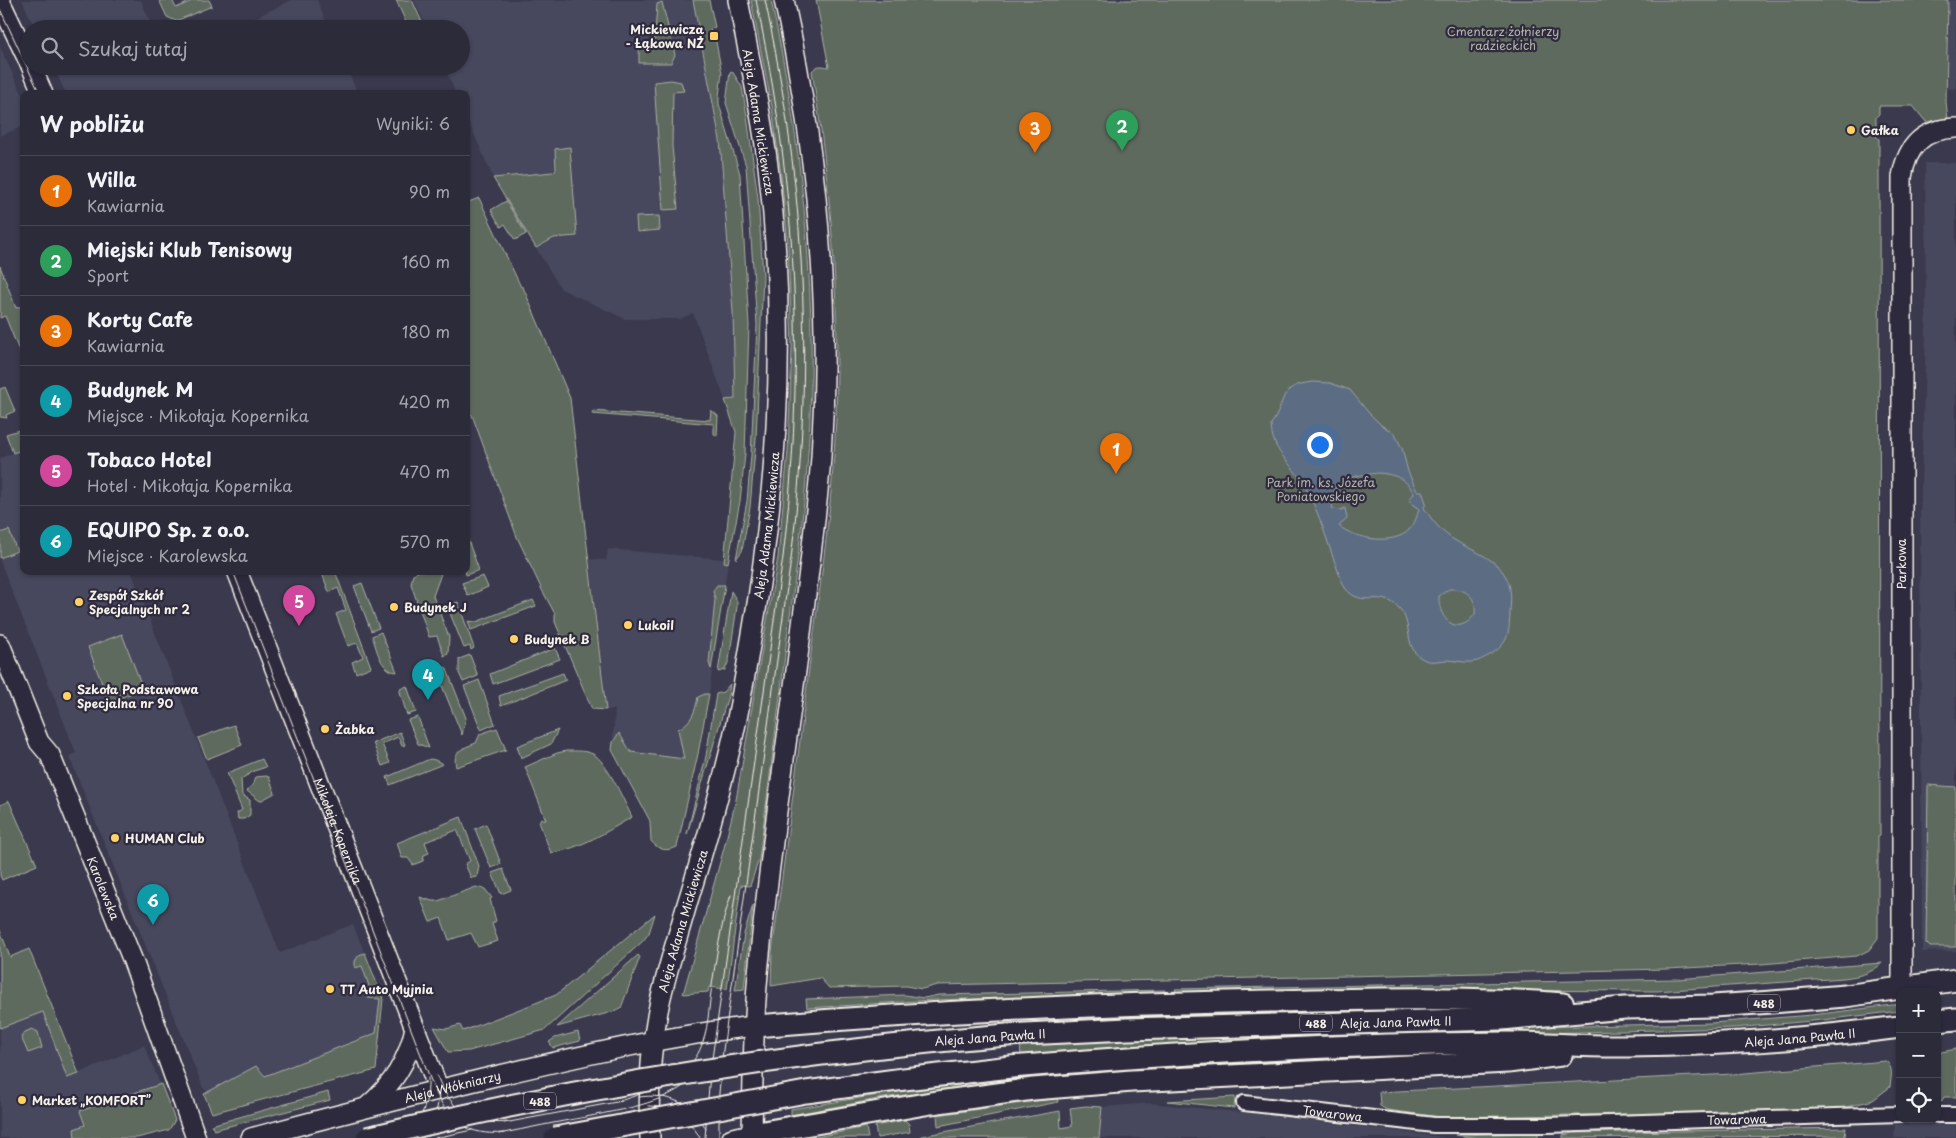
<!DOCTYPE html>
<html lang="pl">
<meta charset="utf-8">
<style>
:root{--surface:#2c2b3a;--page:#383745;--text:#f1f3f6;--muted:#a6a7af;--line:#484754;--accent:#ffd166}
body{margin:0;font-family:"Playpen Sans",sans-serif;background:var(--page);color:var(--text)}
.controls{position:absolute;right:15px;bottom:15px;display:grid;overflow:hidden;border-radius:10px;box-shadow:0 1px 4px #0004}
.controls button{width:45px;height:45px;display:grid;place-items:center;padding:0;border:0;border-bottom:1px solid var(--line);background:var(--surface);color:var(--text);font:25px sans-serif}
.you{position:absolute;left:1319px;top:444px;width:18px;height:18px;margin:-12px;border:4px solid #fff;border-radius:50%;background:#1a73e8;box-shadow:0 0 0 8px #1a73e833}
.badge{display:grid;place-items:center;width:32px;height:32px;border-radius:50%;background:var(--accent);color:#fff;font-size:16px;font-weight:700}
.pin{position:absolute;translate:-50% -41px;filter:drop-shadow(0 1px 2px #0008)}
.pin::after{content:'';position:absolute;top:26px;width:18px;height:15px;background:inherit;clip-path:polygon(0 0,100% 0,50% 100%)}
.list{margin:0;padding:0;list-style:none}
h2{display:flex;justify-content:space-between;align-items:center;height:65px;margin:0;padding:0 20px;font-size:21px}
h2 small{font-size:16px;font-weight:400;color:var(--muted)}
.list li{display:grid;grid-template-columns:32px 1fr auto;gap:15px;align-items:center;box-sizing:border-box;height:70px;padding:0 20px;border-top:1px solid var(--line)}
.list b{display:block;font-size:19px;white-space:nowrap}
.list p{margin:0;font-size:16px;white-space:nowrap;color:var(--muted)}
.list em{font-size:16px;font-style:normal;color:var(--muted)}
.icon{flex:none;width:28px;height:28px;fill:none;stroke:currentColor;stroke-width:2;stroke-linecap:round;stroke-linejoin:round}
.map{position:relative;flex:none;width:1956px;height:1138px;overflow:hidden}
.search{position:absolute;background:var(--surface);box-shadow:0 1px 4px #0004;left:20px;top:20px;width:450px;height:55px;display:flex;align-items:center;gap:12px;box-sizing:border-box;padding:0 18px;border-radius:28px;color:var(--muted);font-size:19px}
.panel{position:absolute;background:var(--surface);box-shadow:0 1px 4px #0004;left:20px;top:90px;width:450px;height:485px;border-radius:10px}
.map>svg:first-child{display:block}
</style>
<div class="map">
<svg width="1956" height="1138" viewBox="0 0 1956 1138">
<rect width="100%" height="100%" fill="#3a394e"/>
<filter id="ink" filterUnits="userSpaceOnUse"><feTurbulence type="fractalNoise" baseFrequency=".02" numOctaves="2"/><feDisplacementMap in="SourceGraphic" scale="10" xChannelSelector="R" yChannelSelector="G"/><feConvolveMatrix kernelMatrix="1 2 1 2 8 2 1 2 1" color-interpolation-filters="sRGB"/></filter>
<g filter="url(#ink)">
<g fill="#46465d">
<path d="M 22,0 L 141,0 L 153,29 L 35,29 Z"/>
<path d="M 292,0 L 317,0 L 329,29 L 231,29 Z"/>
<path d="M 414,0 L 693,0 L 720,140 L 733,312 L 735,399 L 725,400 L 693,313 L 680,319 L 625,319 L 561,289 L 495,182 L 466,116 L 466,94 L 456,94 L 444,66 L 461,66 L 461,29 L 427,29 Z"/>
<path d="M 1948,0 L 1956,0 L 1956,89 L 1947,89 Z"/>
<path d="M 0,47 L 24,98 L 24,126 L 0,136 Z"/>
<path d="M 53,66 L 346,66 L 358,94 L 66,94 Z"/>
<path d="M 1925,163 L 1956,163 L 1956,951 L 1922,952 L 1920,515 L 1926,329 Z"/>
<path d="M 24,449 L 24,571 L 131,571 L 280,953 L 353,924 L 383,999 L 379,1044 L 363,1066 L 214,1097 L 203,1088 L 69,756 L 76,753 L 0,561 L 0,558 L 17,551 L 9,530 L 0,533 L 0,458 Z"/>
<path d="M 608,549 L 724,559 L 724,562 L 728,563 L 709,694 L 697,760 L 612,750 L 615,710 L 606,710 L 589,559 L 606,560 Z"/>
<path d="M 51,1002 L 79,1073 L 144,1045 L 175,1120 L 169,1130 L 137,1138 L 0,1138 L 0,1022 Z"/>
<path d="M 1151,1103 L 1276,1116 L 1449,1138 L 1099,1138 L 1102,1107 Z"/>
<path d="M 1895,1124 L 1956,1125 L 1956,1138 L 1894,1138 Z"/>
</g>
<g fill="#5f6a5f" stroke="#aaaea4">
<path d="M 159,0 L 172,0 L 176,8 L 194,0 L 209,0 L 212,6 L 176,21 L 167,17 Z"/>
<path d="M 396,0 L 412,0 L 425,29 L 409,29 Z"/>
<path d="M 693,0 L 709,0 L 715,27 L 710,29 L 712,37 L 715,37 L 722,73 L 719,96 L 719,104 L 740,174 L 749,325 L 745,454 L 740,501 L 728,563 L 724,562 L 736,432 L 725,400 L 735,399 L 733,312 L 720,140 Z"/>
<path d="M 751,0 L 771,0 C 801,138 816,278 810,419 C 807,490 798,560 788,630 C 779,707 769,783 759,859 L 750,886 L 741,885 L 727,989 L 709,987 L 708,992 L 683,994 L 724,848 L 736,800 L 778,557 L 788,451 L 792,347 L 788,244 L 781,175 L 772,107 Z"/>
<path d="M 816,0 L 1948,0 L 1946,102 L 1948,119 L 1926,122 L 1913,106 L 1879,106 L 1879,114 L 1876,117 L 1876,136 L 1879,139 L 1880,836 L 1878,837 L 1878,938 L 1869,950 L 1857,956 L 1761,964 L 1667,969 L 937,985 L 922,989 L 906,986 L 829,988 L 820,978 L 771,986 L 772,952 C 785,855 798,758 810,661 C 821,580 833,499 836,417 C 840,301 831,186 812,71 C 818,64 822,66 829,67 Z"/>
<path d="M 662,2 L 675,55 L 671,63 L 639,63 L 639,48 L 654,49 L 657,4 Z"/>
<path d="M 732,71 L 742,87 L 747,116 L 758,198 L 763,275 L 756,439 L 750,507 L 742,551 L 736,559 L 747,501 L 751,455 L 757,325 L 746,166 L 726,103 L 730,72 Z"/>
<path d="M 671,80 L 681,82 L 684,91 L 673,92 L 672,146 L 678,209 L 663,210 L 654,82 Z"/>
<path d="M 570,147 L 577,236 L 554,238 L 536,248 L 493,178 L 553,172 L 556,169 L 555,149 Z"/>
<path d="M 479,198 L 521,287 L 523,287 L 570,398 L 606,710 L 592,709 L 555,622 L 555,614 L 542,590 L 517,537 L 472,415 L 466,410 L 466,203 Z"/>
<path d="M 506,201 L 526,234 L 515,240 L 505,224 L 501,227 L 491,210 Z"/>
<path d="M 659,216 L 660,230 L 637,232 L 636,217 Z"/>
<path d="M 0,266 L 16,308 L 22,306 L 24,309 L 24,363 L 5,316 L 0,318 Z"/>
<path d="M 5,387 L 15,411 L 6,415 L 7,418 L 0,417 L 0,389 Z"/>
<path d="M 711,410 L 718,416 L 717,436 L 714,434 L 714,424 L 592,414 L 593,411 L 710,420 Z"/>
<path d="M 23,429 L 24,449 L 13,453 L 6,434 Z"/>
<path d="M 9,530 L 17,551 L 0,558 L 0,533 Z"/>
<path d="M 466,535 L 479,570 L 466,575 L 465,571 L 466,571 Z"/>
<path d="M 321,571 L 335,571 L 371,667 L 356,673 L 352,662 L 363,657 L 357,643 L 348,646 L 336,614 L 346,610 L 338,588 L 329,592 Z"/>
<path d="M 420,571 L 442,571 L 433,596 L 449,637 L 448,654 L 444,656 L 437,636 L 429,637 L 411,584 L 413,574 Z"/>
<path d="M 483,576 L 488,587 L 468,596 L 462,583 Z"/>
<path d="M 362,583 L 379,628 L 371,631 L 354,586 Z"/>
<path d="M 717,585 L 725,585 L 711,669 L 709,663 L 715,599 L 713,591 Z"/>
<path d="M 731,591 L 737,601 L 737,607 L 729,660 L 725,670 L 718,672 Z"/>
<path d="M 533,600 L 536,606 L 471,630 L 468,621 L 476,622 Z"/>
<path d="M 458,602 L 474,648 L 471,650 L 470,646 L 464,648 L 447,606 Z"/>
<path d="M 381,632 L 397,672 C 380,671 377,649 372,636 Z"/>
<path d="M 122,634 L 143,689 L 109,702 L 88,647 Z"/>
<path d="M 555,648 L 560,659 L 493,684 L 490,674 Z"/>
<path d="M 470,655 L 478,676 L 463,682 L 459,673 L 459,659 Z"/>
<path d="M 446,667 L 466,718 L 462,735 L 438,676 L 434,678 L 432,673 Z"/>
<path d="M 563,673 L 566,680 L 501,706 L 499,696 Z"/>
<path d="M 479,680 L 495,724 L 481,730 L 464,686 Z"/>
<path d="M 730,684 L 728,696 L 687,834 L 706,756 L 716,694 L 723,692 Z"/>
<path d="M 407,686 L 416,712 L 407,715 L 400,692 L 400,689 Z"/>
<path d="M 705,694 L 709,694 L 698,754 L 677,847 C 667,852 658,850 651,841 L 650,821 L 612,750 L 613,742 L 619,733 L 631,752 L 684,759 L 678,729 C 692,722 695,712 698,697 Z"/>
<path d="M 418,717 L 429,748 L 418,744 L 408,720 Z"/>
<path d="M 234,725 L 242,745 L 207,759 L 198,738 Z"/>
<path d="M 497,728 L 506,750 L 456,767 C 452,751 463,748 476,743 L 480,734 Z"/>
<path d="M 558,730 L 551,744 L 521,758 L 517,746 Z"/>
<path d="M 400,732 L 405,745 L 402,746 L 398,737 L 382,744 L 390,763 L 382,766 L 373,743 Z"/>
<path d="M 566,751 C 575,751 589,750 596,756 C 608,765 625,803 632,817 C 608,831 580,849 551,853 L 539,822 L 541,818 L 546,820 L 525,767 L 557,753 Z"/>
<path d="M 262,759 L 266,767 L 254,771 L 241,779 L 242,795 L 250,800 L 250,815 L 244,819 L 238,819 L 237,813 L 242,810 L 227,773 Z"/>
<path d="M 430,759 L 435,760 L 443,764 L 390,785 L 387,777 Z"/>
<path d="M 266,776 L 269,777 L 275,793 L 260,801 L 247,791 L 253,784 L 255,777 Z"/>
<path d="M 1928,785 L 1956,787 L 1956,947 L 1930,947 L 1926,943 Z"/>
<path d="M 9,801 L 37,865 L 2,880 L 0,876 L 0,805 Z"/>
<path d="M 461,817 L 479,866 L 477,877 L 471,878 L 465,864 L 470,861 L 457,830 L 425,842 L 429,853 L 424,855 L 423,861 L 413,865 L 408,858 L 402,858 L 397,843 Z"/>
<path d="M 486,824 L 501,864 L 491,868 L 475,829 Z"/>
<path d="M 503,869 L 511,890 L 501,894 L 492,873 Z"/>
<path d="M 476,887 L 485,889 L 492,898 L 490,899 L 496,921 L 492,924 L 498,941 L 478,947 L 471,933 L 449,940 L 441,918 L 430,922 L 420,897 L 432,901 L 438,901 Z"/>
<path d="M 753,905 L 744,989 L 735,990 L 744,934 Z"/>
<path d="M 655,914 L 649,933 L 643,941 L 545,1030 L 469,1051 L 448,1052 L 434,1027 L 446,1029 L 460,1025 L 463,1031 L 556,995 Z"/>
<path d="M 0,930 L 10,957 L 29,949 L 79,1074 L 67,1078 L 43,1012 L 0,1028 Z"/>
<path d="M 365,953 L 383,999 L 376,1070 L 212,1113 L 204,1094 L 256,1066 L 265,1076 L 376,1033 L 380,999 L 368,998 L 369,986 L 362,966 L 355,968 L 355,961 L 359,955 Z"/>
<path d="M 638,955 L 640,957 L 621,1008 L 612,1012 L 557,1027 Z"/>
<path d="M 1882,963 C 1871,974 1859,976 1844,978 L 1657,991 L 1463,990 L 1177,993 L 1175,989 L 1677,979 Z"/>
<path d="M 1165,990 L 1163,994 L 1159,994 L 933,1000 L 807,1008 L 806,999 L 905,995 L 924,998 L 938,995 Z"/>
<path d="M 1900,1004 L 1900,1011 L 1823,1020 L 1734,1028 L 1391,1037 L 1021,1055 L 1020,1045 L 1239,1034 L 1711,1023 L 1812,1015 Z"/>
<path d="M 32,1029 L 38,1032 L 42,1048 L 28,1053 L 21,1037 L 25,1032 Z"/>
<path d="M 578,1032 L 580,1041 L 553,1048 L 549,1042 L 555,1038 Z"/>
<path d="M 1956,1049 L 1956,1097 L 1944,1097 L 1941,1102 L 1937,1102 L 1937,1053 Z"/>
<path d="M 1886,1061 C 1894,1068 1891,1077 1890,1087 L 1873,1100 L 1831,1111 L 1441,1117 L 1387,1110 L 1380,1106 L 1379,1092 L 1733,1074 Z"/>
<path d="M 1010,1079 L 1011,1082 L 889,1097 L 791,1115 L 791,1109 L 903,1091 Z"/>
<path d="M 161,1084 L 175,1120 L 169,1130 L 137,1138 L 75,1138 L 74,1129 L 85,1125 L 80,1111 Z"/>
<path d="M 328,1092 L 330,1100 L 214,1130 L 211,1125 Z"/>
<path d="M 1235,1097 L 1234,1108 L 1167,1101 Z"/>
<path d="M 1057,1098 L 1058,1102 L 938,1126 L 937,1115 Z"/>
<path d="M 1086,1106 L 1102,1107 L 1099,1138 L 921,1138 L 921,1136 L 1060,1111 L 1061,1128 L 1072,1126 L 1070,1108 Z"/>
<path d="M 905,1120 L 909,1124 L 910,1132 L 877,1138 L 875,1126 Z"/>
<path d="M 866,1127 L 868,1138 L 812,1138 Z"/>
<path d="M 1846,1128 L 1845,1136 L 1563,1138 L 1563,1135 L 1573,1133 Z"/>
<path d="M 1538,1133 L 1538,1138 L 1479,1138 L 1455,1135 Z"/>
</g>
<path fill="#5b6c82" stroke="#98a1ab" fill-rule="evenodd" d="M 1313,382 L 1330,383 L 1350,390 L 1368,412 L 1381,425 L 1394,433 L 1402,448 L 1408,472 L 1417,491 L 1422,491 L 1426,503 L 1424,508 C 1430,517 1437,527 1446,534 C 1463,549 1493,554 1505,575 C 1512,587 1511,598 1510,612 C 1509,634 1509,644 1488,656 C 1482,659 1477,662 1470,662 C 1463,663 1455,660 1448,660 C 1440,660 1432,663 1425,660 C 1402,650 1414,623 1399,608 C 1380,588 1363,610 1345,588 C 1329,553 1322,513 1301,480 C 1288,459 1272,452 1271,424 C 1288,402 1275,386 1313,382 ZM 1378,473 C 1394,474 1408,479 1414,494 L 1410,498 L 1412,504 L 1419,509 C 1417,516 1415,524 1409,530 C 1393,546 1355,539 1339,526 L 1347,519 L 1345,508 L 1341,510 L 1332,509 C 1334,502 1332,495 1335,489 C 1342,475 1365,475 1378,473 ZM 1449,589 C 1466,588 1477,597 1475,614 C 1458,638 1438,620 1439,596 Z"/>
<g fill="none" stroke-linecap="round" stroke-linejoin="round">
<g stroke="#f4f1e8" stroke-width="18">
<g id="street">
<path id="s1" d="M 1244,1103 L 1434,1125 L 1548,1125 L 1900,1114"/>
<path d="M 1937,1115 L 1956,1115"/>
</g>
</g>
<g stroke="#f4f1e8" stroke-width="22">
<g id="secondary">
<path d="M 0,1 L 29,62"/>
<path d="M 31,66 L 43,94"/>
<path id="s2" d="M 237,571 L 439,1090"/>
<path id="s3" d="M 0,644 L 39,742 L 50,755 L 133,961 L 196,1138"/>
<path d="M 1902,988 L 1902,177 C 1907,145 1924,129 1956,128"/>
<path d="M 367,1107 C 392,1085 408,1062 415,1028"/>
<path id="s4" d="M 251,1138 C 329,1117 408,1097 487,1078 C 576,1057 664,1036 755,1026"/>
<path id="s5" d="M 650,1138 C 648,1096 650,1052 658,1011 C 665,975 677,940 687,904 C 704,849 720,793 733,737 C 741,703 746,668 752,634 C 779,479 787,322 768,166 C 761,110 749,55 738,0"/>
<path d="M 732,1138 L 752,1134"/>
<path d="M 752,1138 C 753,1077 753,1015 760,954 C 771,842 789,729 803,617 C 810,564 817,511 821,457 C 831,304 817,150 784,0"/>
</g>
</g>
<g stroke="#f4f1e8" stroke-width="25">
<g id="primary">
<path d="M 1937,1021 L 1956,1019"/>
<path d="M 755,1026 C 926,1012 1098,1004 1270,1001 C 1368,999 1465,996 1563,1004"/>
<path id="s6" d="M 1007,1035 L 1127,1029 L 1502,1019 L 1625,1008 L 1713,1006 L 1772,1002 L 1845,996 L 1956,980"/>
<path id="s7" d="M 1011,1067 C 1176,1053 1341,1044 1507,1043 C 1547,1043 1587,1047 1628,1046 C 1719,1045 1809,1039 1900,1027"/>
<path d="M 752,1134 L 931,1103 L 1033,1089 L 1132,1081 L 1508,1062 L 1561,1055"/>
</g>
</g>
<use href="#street" stroke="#2f2a3d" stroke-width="14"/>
<use href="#secondary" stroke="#2f2a3d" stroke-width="19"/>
<use href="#primary" stroke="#2f2a3d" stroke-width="21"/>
<g stroke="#f4f1e8" stroke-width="1">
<path d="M 0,9 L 40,94"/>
<path d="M 233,571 L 435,1091 C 450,1122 468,1136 504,1133"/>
<path d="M 437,1076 C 451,1111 473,1126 510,1122"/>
<path d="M 639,1097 C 667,1093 693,1103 706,1129"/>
<path d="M 616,1102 C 640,1095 678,1081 693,1061 C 708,1042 708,1014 711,992 C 716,959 720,926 731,895"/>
<path d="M 648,1106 C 670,1106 690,1118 700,1138"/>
<path d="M 504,1123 L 622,1101"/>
<path d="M 499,1134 C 528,1128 557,1122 586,1117 C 633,1107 683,1102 711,1057"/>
<path d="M 403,1138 C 422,1122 429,1102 428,1078"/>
<path d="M 423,1138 L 435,1119 L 439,1097"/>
<path d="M 435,1138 L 472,1130"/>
<path d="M 705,1138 L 710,1073 L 783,557 C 806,364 797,190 756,0"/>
<path d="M 719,1138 L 719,1093 L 723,1050 L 791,559 C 814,367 806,189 765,0"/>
</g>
<g stroke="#f4f1e8" stroke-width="25" stroke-linecap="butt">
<g id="primary-bridge">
<path d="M 367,1138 C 577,1087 792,1052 1007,1035"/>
<path d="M 555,1138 L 806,1092 L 904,1079 L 1011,1067"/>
</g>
</g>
<use href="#primary-bridge" stroke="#2f2a3d" stroke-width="21"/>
</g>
</g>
<g fill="#ffd166" stroke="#2f2a3d" stroke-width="2">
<rect x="709" y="31" width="10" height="10" rx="2.5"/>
<circle cx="1851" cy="130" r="5"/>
<circle cx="79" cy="602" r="5"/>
<circle cx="394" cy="607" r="5"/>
<circle cx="628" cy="625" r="5"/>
<circle cx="514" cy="639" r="5"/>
<circle cx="67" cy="696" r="5"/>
<circle cx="325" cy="729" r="5"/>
<circle cx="115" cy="838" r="5"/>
<circle cx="330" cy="989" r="5"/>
<circle cx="22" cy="1100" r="5"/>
</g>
<g text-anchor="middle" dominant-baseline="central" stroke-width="4.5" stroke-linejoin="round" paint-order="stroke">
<g fill="#2f2a3d" stroke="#b9b5b5" stroke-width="1">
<rect x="1748" y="994.5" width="32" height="17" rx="4"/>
<rect x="1300" y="1014.5" width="32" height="17" rx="4"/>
<rect x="524" y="1092.5" width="32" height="17" rx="4"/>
</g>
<g font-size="11" font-weight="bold" fill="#f4f1e8">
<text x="1764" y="1003">488</text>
<text x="1316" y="1023">488</text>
<text x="540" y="1101">488</text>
</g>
<g font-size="12" font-weight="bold" fill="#f4f1e8" stroke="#2f2a3d" text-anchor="start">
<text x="704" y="29" text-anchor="end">Mickiewicza<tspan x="704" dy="14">- Łąkowa NŻ</tspan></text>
<text x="1861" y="130">Gałka</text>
<text x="89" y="595">Zespół Szkół<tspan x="89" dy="14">Specjalnych nr 2</tspan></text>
<text x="404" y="607">Budynek J</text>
<text x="638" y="625">Lukoil</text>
<text x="524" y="639">Budynek B</text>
<text x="77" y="689">Szkoła Podstawowa<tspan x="77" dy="14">Specjalna nr 90</tspan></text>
<text x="335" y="729">Żabka</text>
<text x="125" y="838">HUMAN Club</text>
<text x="340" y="989">TT Auto Myjnia</text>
<text x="32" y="1100">Market „KOMFORT”</text>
</g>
<g font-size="12" fill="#b1b4aa" stroke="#2f2a3d">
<text x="1503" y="31">Cmentarz żołnierzy<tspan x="1503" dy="14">radzieckich</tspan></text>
<text x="1321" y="482">Park im. ks. Józefa<tspan x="1321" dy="14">Poniatowskiego</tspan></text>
</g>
<g font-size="12" fill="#f4f1e8" stroke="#2f2a3d">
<text transform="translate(759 122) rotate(81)">Aleja Adama Mickiewicza</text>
<text stroke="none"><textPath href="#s5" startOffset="626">Aleja Adama Mickiewicza</textPath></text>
<text transform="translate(1901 564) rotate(-90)">Parkowa</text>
<text stroke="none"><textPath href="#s2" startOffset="279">Mikołaja Kopernika</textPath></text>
<text stroke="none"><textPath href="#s3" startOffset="266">Karolewska</textPath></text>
<text stroke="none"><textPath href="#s5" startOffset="221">Aleja Adama Mickiewicza</textPath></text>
<text stroke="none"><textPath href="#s6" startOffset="389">Aleja Jana Pawła II</textPath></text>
<text transform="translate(990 1037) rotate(-4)">Aleja Jana Pawła II</text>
<text stroke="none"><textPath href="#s7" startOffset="790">Aleja Jana Pawła II</textPath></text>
<text stroke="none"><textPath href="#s4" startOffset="208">Aleja Włókniarzy</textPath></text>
<text stroke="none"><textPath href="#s1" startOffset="89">Towarowa</textPath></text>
<text stroke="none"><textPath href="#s1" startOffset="494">Towarowa</textPath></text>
</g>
</g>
</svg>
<div class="controls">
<button>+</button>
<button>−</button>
<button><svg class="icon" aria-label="locate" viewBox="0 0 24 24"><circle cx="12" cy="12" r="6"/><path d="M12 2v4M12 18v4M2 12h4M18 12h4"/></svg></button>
</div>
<div class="you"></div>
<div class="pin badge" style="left:1116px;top:474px;background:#e8710a">1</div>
<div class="pin badge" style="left:1122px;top:151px;background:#2e9e5b">2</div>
<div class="pin badge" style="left:1035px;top:153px;background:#e8710a">3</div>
<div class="pin badge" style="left:428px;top:700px;background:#0f9aa8">4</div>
<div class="pin badge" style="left:299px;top:626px;background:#d1479c">5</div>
<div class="pin badge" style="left:153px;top:925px;background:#0f9aa8">6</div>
<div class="search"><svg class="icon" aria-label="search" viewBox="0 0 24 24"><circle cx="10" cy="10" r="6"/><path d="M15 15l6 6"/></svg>Szukaj tutaj</div>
<section class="panel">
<h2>W pobliżu<small>Wyniki: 6</small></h2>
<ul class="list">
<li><span class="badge" style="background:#e8710a">1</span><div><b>Willa</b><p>Kawiarnia</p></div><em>90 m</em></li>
<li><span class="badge" style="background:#2e9e5b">2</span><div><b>Miejski Klub Tenisowy</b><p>Sport</p></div><em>160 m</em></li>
<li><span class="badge" style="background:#e8710a">3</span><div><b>Korty Cafe</b><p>Kawiarnia</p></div><em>180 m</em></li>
<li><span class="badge" style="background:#0f9aa8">4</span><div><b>Budynek M</b><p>Miejsce · Mikołaja Kopernika</p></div><em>420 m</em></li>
<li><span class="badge" style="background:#d1479c">5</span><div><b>Tobaco Hotel</b><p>Hotel · Mikołaja Kopernika</p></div><em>470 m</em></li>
<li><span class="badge" style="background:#0f9aa8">6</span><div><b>EQUIPO Sp. z o.o.</b><p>Miejsce · Karolewska</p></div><em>570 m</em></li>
</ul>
</section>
</div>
